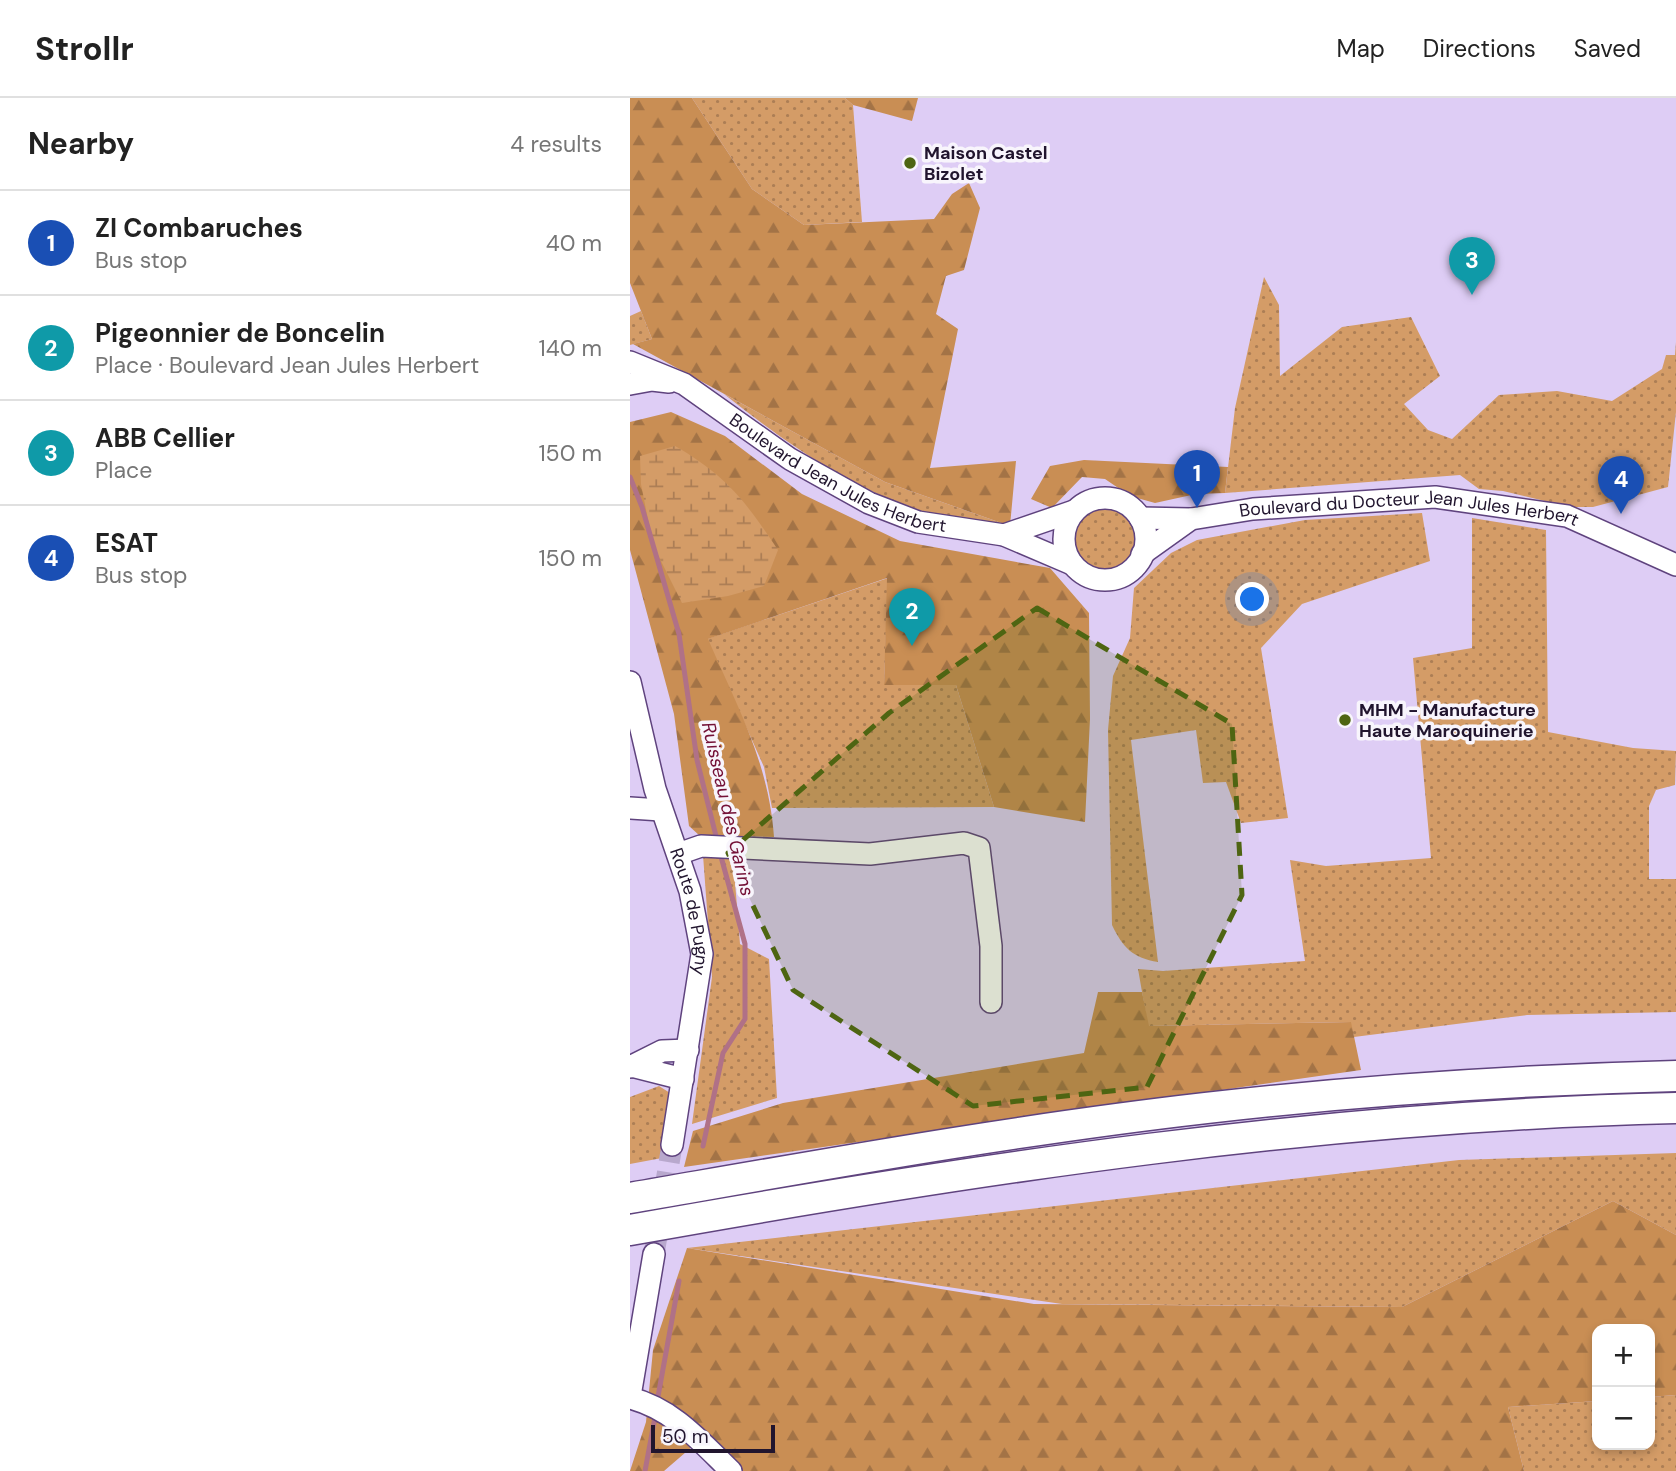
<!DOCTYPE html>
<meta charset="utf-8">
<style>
:root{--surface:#fff;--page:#f2f2f2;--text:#222;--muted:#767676;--line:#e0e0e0;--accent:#b45309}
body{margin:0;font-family:"DM Sans",sans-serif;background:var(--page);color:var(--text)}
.controls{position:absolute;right:21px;bottom:21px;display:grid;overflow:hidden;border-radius:14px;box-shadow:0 4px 10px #0003}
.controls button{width:63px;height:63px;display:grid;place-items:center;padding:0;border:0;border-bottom:2px solid var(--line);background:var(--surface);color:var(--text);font:35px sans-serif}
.scale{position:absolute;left:21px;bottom:18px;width:124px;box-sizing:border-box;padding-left:7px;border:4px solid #21152e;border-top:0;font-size:19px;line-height:24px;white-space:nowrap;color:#21152e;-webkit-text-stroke:5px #f8f5fc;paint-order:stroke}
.you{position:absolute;left:623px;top:502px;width:24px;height:24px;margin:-18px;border:5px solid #fff;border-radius:50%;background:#1a73e8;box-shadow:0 0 0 10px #1a73e833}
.badge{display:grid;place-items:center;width:46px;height:46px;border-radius:50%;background:var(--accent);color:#fff;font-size:23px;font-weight:700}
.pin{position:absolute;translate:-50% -58px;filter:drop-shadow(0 2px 4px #0008)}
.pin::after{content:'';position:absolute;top:37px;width:24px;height:21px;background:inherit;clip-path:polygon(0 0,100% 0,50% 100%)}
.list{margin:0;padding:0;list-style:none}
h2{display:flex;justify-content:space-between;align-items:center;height:91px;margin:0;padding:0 28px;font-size:30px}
h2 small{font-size:23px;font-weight:400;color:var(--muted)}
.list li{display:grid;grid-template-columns:46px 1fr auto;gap:21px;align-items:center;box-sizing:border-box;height:105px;padding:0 28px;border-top:2px solid var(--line)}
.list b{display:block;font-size:26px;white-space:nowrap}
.list p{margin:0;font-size:23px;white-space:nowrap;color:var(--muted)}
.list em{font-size:23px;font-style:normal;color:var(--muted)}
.map{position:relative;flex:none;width:1046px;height:1373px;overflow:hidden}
header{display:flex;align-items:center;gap:42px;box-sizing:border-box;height:98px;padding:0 35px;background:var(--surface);border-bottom:2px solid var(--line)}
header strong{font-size:33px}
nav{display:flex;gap:38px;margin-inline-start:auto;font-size:24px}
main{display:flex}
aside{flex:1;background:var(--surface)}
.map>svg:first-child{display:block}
</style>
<header>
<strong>Strollr</strong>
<nav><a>Map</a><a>Directions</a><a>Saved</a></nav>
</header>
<main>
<aside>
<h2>Nearby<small>4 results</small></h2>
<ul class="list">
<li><span class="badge" style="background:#1a4fb4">1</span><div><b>ZI Combaruches</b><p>Bus stop</p></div><em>40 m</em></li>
<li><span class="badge" style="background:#0f9aa8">2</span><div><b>Pigeonnier de Boncelin</b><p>Place · Boulevard Jean Jules Herbert</p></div><em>140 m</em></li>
<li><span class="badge" style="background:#0f9aa8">3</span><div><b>ABB Cellier</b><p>Place</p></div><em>150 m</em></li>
<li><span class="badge" style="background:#1a4fb4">4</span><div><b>ESAT</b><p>Bus stop</p></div><em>150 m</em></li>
</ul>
</aside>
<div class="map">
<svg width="1046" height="1373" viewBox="0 0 1046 1373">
<defs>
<pattern id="grass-dots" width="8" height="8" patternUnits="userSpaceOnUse" patternTransform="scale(1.75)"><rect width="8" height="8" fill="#d49c67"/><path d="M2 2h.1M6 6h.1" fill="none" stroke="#ac7e55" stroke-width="1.8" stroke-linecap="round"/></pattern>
<pattern id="forest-firs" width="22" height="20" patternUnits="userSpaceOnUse" patternTransform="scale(1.75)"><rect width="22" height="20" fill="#c98e54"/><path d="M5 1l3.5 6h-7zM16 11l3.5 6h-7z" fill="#a37346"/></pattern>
<pattern id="wetland-marsh" width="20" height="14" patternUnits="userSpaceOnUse" patternTransform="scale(1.75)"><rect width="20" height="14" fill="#d49c67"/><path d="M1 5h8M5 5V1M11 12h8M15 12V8" fill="none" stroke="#ac7e55"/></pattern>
</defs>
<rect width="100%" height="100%" fill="#decdf5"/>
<g fill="url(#grass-dots)">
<path d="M 62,0 L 215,0 L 223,7 L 232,124 L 174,127 L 122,91 Z"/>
<path d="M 634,179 L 649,207 L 650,278 L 712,229 L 781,219 L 810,278 L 774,306 L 798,332 L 822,341 L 869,297 L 927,293 L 982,303 L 1032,271 L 1036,257 L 1045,257 L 1046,244 L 1046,314 L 1038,389 L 963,409 L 940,409 L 873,393 L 849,391 L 830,377 L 595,395 L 605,310 Z"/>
<path d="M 11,213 L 22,241 L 0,247 L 0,218 Z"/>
<path d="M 94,296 L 255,384 L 380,428 C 356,425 329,425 306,418 C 227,395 158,347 94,296 Z"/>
<circle cx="475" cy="440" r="32"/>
<path d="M 792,415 L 800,463 L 672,506 L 631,550 L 658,720 L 611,725 L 596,684 L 573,685 L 566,632 L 501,642 L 528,864 C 503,860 493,850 482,827 L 478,632 L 483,578 L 500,540 L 504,490 L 541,455 L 567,442 L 675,422 Z"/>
<path d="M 842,420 L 916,432 L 918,634 L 1003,650 L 1046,653 L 1045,687 L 1026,692 L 1019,708 L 1019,781 L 1046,781 L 1046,914 L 897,917 L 724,939 L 720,924 L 518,928 L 508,871 L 533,873 L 675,863 L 660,762 L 696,768 L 801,760 L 783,560 L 842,550 Z"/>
<path d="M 258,480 L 254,587 L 326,587 L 364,709 L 142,710 L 134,669 L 77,541 Z"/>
<path d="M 73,757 L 103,759 L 110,846 L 139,861 L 147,1000 L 62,1026 L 82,879 Z"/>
<path d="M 29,988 L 40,995 L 40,1013 L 32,1060 L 0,1066 L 0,999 Z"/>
<path d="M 1046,1055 L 1046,1137 L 983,1103 L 772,1209 L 432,1206 L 57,1150 L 829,1062 Z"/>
<path d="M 1046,1297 L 1046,1373 L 894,1373 L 878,1309 L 967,1303 L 967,1347 L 1020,1347 L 1020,1299 Z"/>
</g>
<g fill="url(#forest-firs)">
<path d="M 0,0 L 62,0 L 122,91 L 174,127 L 304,121 L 322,96 L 339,85 L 350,110 L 334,172 L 316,178 L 306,216 L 328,231 L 300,370 L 386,363 L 380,428 L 255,384 L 3,246 L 22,241 L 0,185 Z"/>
<path d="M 215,0 L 288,0 L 282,23 L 223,7 Z"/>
<path d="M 41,314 L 95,338 L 172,396 L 270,443 L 420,470 L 459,515 L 460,621 L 455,724 L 364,709 L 326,587 L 254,587 L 257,480 L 78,541 C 107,608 139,665 144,739 L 70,738 L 59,728 L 44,616 L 0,452 L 0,324 Z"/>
<path d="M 454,362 L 598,369 L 595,395 L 566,396 L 525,405 L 500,398 L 475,381 L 452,379 L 422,410 L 401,401 L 420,368 Z"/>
<path d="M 468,894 L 512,894 L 519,928 L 721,924 L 731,972 L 54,1069 L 63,1033 L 153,1005 L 454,955 Z"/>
<path d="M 983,1103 L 1046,1137 L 1046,1297 L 1020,1299 L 1020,1231 L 967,1231 L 967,1303 L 878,1309 L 894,1373 L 86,1373 L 63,1348 L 34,1373 L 0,1373 L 16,1324 L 23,1252 L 57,1150 L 404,1206 L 772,1209 Z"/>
</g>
<path fill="url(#wetland-marsh)" d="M 45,348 C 97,378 115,403 148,452 L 134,488 L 98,498 L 52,505 L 23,447 L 11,386 L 10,358 Z"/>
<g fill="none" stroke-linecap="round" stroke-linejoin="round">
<g stroke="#b07187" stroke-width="5">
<path d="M 0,379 L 12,409 L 49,536 L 67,662 L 87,742"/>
<path d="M 73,1048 L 93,955 L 115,921 L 115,846 L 90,755"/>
<path d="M 27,1304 L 49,1183"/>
<path d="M 15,1373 L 26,1314"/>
</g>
<path stroke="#b8a8cd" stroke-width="21" stroke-dasharray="21 10" stroke-linecap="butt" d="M 24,1156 L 42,1047"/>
<g stroke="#5f437e" stroke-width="24">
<g id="minor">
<path id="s1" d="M 0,264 L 54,286 L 160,361 L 239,405 L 288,424 L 374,437 L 442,466"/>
<path d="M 0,286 L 22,282 L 39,284"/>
<circle cx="475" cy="441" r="41"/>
<path d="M 510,420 L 561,421"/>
<path d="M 374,437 L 444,413"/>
<path id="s2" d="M 512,456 L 561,421 L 623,411 L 805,399 L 937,418 L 1046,467"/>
<path id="s3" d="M 0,584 L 25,691 L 60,793 L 72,856 L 42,1047"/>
<path d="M 0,710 L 31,712"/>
<path d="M 48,756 L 71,748 L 240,756 L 334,745 L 349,750 L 361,848 L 361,904"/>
<path d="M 1,968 L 53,981"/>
<path d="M 0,969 L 32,953 L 58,952"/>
<path d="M 0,1298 L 24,1156"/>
<path d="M 0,1300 C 43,1311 70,1343 101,1373"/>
</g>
</g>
<g stroke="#5f437e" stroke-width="33">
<g id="highway">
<path d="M 0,1100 C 191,1067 383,1032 576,1010 C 732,992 889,982 1046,978"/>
<path d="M 0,1132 C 347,1070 693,1018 1046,1010"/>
</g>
</g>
<use href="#minor" stroke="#fff" stroke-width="21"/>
<use href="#highway" stroke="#fff" stroke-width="30"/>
</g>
<path fill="#4e6512" fill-opacity="0.2" stroke="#4e6512" stroke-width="5" stroke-dasharray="14 9" stroke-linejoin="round" d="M 407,510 L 602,626 L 612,797 L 517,989 L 343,1008 L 163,892 L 98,755 L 259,615 Z"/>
<g fill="#4e6512" stroke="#f8f5fc" stroke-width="2.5">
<circle cx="280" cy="65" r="7"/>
<circle cx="715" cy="622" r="7"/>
</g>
<g text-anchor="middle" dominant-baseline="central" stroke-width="7" stroke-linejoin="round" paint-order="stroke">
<g font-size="18" font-weight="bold" fill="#21152e" stroke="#f8f5fc" text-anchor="start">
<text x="294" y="55">Maison Castel<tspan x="294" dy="21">Bizolet</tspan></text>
<text x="729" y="612">MHM - Manufacture<tspan x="729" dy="21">Haute Maroquinerie</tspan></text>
</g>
<g font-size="18" fill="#21152e" stroke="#f8f5fc">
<text stroke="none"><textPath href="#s1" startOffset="238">Boulevard Jean Jules Herbert</textPath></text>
<text stroke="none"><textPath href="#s2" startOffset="280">Boulevard du Docteur Jean Jules Herbert</textPath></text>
<text stroke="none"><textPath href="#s3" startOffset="238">Route de Pugny</textPath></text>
</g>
<g font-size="19" font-style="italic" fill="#741137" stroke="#f8f5fc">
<text transform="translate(98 711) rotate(77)">Ruisseau des Garins</text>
</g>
</g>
</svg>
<div class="controls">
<button>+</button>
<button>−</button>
</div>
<div class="scale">50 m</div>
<div class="you"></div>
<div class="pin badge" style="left:567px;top:410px;background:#1a4fb4">1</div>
<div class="pin badge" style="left:282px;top:548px;background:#0f9aa8">2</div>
<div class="pin badge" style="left:842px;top:197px;background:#0f9aa8">3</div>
<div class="pin badge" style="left:991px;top:416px;background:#1a4fb4">4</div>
</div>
</main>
